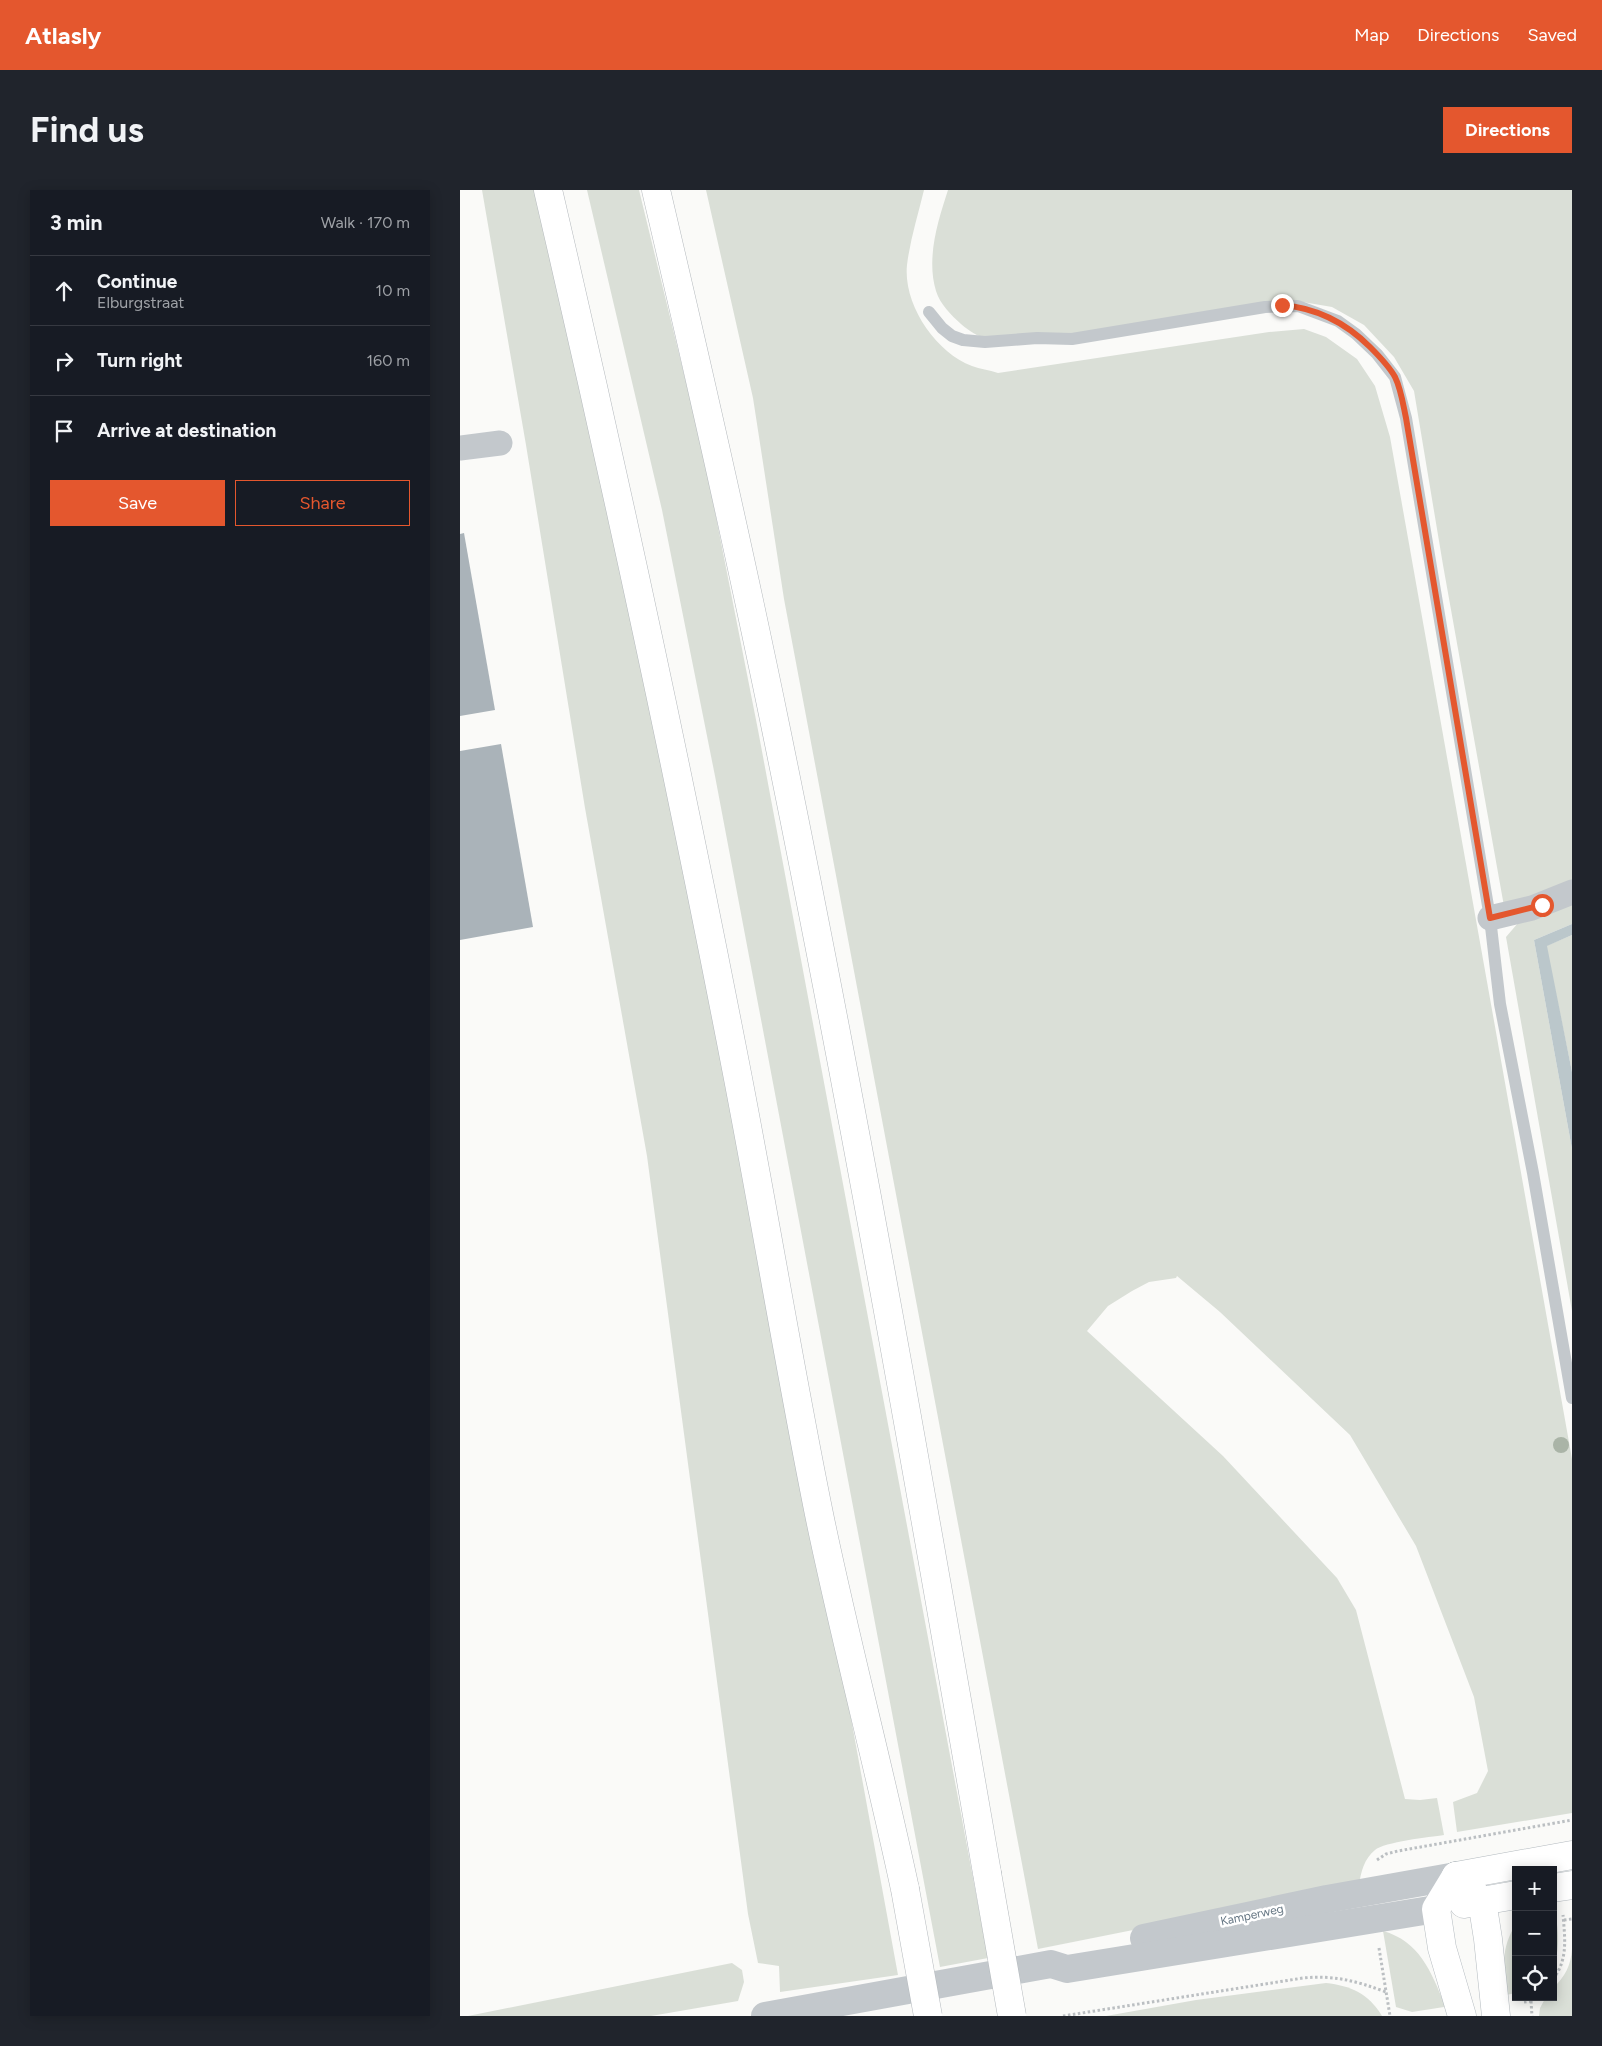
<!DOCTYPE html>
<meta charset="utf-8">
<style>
:root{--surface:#171b24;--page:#20242c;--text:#f1f3f6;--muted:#9ea1a6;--line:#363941;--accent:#e4572e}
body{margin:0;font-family:Figtree,sans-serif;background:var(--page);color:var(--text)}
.controls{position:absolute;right:15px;bottom:15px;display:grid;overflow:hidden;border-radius:0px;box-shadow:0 2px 12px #0003}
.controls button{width:45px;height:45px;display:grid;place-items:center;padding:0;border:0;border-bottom:1px solid var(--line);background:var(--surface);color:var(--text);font:25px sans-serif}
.stop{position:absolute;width:15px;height:15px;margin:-11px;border:4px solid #e4572e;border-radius:50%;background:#fff}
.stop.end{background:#e4572e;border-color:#fff;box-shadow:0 1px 5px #0008}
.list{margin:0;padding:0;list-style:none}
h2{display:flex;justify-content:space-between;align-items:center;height:65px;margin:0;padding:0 20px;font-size:21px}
h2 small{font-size:16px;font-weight:400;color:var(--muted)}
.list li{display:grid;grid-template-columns:32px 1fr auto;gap:15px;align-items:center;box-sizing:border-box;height:70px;padding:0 20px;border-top:1px solid var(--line)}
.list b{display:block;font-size:19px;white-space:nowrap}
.list p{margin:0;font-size:16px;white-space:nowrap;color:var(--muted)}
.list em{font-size:16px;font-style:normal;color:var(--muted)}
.actions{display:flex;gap:10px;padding:15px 20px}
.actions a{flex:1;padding:11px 0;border:1px solid var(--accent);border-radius:0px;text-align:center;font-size:18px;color:var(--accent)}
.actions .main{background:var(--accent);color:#fff}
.icon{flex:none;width:28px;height:28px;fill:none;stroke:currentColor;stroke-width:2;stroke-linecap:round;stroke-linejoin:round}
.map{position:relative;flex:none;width:1112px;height:1826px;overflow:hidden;border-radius:0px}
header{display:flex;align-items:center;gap:30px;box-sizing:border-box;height:70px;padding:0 25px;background:var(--accent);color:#fff}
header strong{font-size:24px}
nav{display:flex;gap:28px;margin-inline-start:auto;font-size:18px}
.intro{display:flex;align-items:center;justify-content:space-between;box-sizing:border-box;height:120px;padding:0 30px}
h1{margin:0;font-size:35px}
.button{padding:12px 22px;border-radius:0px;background:var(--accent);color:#fff;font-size:18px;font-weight:700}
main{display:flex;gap:30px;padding:0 30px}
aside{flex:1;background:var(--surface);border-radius:0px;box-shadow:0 2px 12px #0003}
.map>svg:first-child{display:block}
</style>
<header>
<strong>Atlasly</strong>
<nav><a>Map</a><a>Directions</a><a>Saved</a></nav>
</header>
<div class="intro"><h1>Find us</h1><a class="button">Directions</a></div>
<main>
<aside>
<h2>3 min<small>Walk · 170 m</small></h2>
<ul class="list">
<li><svg class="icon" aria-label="ahead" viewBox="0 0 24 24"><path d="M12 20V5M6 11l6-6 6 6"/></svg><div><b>Continue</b><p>Elburgstraat</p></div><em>10 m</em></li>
<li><svg class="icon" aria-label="right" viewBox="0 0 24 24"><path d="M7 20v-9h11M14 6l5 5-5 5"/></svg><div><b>Turn right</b></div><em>160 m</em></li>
<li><svg class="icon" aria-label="arrive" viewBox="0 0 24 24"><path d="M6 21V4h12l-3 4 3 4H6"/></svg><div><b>Arrive at destination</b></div></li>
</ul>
<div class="actions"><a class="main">Save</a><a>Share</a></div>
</aside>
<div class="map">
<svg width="1112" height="1826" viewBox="0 0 1112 1826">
<rect width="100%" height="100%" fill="#fafaf8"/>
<g fill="#dadfd7">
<path d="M 22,0 L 78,0 L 155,320 L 373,1430 L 438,1785 L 320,1802 L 319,1776 L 298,1773 L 288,1724 L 187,966 L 125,618 L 66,255 Z"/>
<path d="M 127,0 L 179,0 L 244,266 L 298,540 L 528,1768 L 480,1777 L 255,586 L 202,320 Z"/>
<path d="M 246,0 L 464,0 C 458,25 450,50 447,75 C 443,114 475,162 512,176 C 520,179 529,180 538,183 L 809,142 L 844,139 L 866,147 L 897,169 L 915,196 L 930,247 L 1112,1269 L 1112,1623 L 997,1642 L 993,1612 L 1017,1603 L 1028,1581 L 1014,1507 L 956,1356 L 890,1245 L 760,1122 L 717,1086 L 716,1088 L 689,1092 L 672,1101 L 648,1116 L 627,1141 L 763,1266 L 877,1388 L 896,1420 L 945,1609 L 960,1610 L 977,1608 L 984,1645 C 970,1647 924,1652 915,1660 C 904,1669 901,1682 899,1695 L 578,1759 L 324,409 L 293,208 Z"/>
<path d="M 488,0 L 1112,0 L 1112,705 L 1047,733 L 983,375 L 954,201 L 934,167 L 904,135 L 872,117 L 831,110 L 557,153 C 534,153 518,149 501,134 C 491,125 480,114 476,101 C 466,68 478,31 488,0 Z"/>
<path d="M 1112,708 L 1112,734 L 1074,750 L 1112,959 L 1112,1121 L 1046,747 L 1058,733 Z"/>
<path d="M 1112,745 L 1112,882 L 1086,756 Z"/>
<path d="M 1093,1707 C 1096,1729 1103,1755 1093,1776 Z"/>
<path d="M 1056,1734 L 1056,1803 L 1046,1805 C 1044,1777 1040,1759 1056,1734 Z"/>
<path d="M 923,1741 C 959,1751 971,1781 984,1813 L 984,1817 L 952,1822 L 936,1817 Z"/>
<path d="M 1112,1759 L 1112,1826 L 1079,1826 L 1080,1818 L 1086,1807 L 1093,1807 L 1093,1798 C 1105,1787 1111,1775 1112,1759 Z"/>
<path d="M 272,1773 L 282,1780 L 284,1792 L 278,1811 L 191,1826 L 8,1826 Z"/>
<path d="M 866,1793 C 891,1796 908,1803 922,1826 L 646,1826 L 736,1810 Z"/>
</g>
<path fill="#bbc7cb" d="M 1112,734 L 1112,745 L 1087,756 L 1112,882 L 1112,959 L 1074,750 Z"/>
<g fill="#aab3b9">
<path d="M 4,343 L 35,520 L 0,526 L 0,344 Z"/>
<path d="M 41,554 L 73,737 L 0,750 L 0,561 Z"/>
</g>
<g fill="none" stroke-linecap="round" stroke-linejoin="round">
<g stroke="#b3babf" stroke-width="29">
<g id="secondary">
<path d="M 996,1686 L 1022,1711 L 1028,1749 L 1036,1826"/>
<path d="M 996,1686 L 976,1719 L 982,1758 L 1002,1826"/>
<path d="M 996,1686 L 1112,1665"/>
<path d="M 1093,1698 L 1112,1695"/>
<path d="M 1004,1714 L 1056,1705"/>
</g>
</g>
<g stroke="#b4b9bd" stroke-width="29">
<g id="motorway">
<path d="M 88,0 C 156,292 219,584 276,878 C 305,1027 329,1176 359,1324 C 385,1450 418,1573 445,1699"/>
<path d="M 196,0 C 238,179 279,358 316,539 C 394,919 461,1301 527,1683"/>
</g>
</g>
<g stroke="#bbbfc2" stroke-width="3" stroke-dasharray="2.5 2.5" stroke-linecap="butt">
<path d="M 917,1670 L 926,1664 L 938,1661 L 1112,1630"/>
<path d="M 1104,1730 L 1112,1729"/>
<path d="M 919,1758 L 930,1826"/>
<path d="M 1093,1789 C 1108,1770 1105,1749 1103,1725"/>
<path d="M 1071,1811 L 1072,1826"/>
<path d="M 1064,1812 L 1071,1811 L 1075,1807"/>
<path d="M 603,1826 L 843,1788 C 875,1785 896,1791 926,1802"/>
</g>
<path stroke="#c3c8cc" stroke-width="12" d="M 469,122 L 482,138 L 492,146 L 503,150 L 525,152 L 577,148 L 612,149 L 805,117 L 838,116 L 878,131 L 896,144 L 917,164 L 935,187 L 946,228 L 1030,728 L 1040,814 L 1073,983 L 1112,1208"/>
<g stroke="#c3c8cc" stroke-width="25">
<path d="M 0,258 L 40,253"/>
<path d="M 1030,728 L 1072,718 L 1112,702"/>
</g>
<g stroke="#c3c8cc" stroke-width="28">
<path d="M 684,1748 L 867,1709 L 996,1686"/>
<path d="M 305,1826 L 591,1774 L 607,1779 L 976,1719"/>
</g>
<use href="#secondary" stroke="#fff" stroke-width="28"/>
<use href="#motorway" stroke="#fff" stroke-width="28"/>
<g stroke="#b4b9bd" stroke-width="29" stroke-linecap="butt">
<g id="motorway-bridge">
<path d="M 527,1683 L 552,1826"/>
<path d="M 445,1699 L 468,1826"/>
</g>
</g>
<use href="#motorway-bridge" stroke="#fff" stroke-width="28"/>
</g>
<circle fill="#aab4a7" cx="1101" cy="1255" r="8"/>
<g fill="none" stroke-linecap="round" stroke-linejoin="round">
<path stroke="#e4572e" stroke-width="6" d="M 822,115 C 857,118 885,132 910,157 C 919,166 929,176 935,187 C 941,199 943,214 946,228 L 1030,728 L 1082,715"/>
</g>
<g text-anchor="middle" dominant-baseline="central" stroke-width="5" stroke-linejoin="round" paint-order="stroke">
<g font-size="12" fill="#657683" stroke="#fff">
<text transform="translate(792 1725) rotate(-12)">Kamperweg</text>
</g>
</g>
</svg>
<div class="controls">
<button>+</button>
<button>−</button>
<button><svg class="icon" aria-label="locate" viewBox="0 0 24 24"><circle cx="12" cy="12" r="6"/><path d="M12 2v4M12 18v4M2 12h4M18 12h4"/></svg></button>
</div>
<div class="stop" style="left:1082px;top:715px"></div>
<div class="stop end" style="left:822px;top:115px"></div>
</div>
</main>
